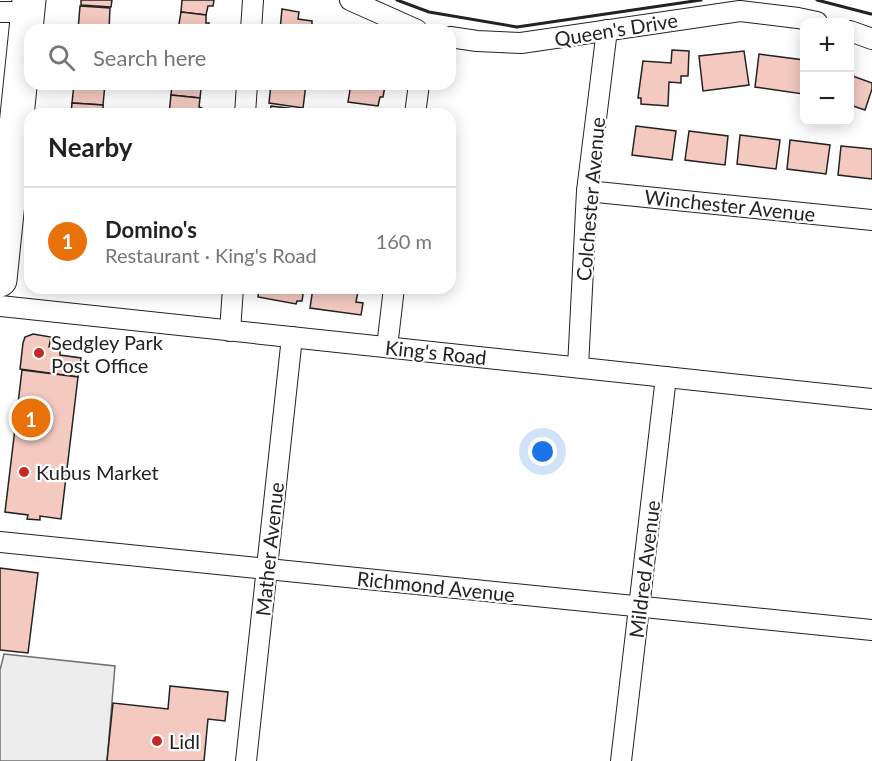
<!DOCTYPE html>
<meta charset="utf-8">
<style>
:root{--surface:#fff;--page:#f6f6f6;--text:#222;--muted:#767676;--line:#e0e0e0;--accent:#0f766e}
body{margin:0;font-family:Lato,sans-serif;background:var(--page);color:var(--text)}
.controls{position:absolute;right:18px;top:18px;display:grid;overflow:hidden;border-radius:12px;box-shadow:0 3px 15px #0003}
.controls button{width:54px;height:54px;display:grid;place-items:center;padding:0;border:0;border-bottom:2px solid var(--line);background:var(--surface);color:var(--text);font:30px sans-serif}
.you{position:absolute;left:543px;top:452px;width:21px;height:21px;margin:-15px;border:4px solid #fff;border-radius:50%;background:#1a73e8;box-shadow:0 0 0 9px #1a73e833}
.badge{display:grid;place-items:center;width:39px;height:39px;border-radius:50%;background:var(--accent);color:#fff;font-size:20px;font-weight:700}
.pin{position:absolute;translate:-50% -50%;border:3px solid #fff;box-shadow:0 2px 6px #0006}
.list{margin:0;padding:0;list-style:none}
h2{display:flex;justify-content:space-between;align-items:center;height:78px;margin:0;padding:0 24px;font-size:26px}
h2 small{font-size:20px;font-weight:400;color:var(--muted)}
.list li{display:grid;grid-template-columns:39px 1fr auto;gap:18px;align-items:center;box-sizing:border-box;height:108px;padding:0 24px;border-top:2px solid var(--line)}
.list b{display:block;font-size:22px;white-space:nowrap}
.list p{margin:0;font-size:20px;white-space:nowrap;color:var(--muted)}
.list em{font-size:20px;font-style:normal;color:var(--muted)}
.icon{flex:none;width:33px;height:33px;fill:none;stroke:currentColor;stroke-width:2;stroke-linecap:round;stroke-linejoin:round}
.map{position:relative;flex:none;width:872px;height:761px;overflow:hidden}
.search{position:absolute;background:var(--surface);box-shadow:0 3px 15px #0003;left:24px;top:24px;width:432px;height:66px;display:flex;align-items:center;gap:15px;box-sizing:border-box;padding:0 21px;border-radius:18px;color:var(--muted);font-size:22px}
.panel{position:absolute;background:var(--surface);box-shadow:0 3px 15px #0003;left:24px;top:108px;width:432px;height:186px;border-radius:18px}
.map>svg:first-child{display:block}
</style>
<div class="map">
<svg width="872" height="761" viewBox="0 0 872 761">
<rect width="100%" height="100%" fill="#fff"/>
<path fill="#ededed" stroke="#6f6f6f" stroke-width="1.5" d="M 4,654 L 115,666 L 107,761 L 0,761 L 0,670 Z"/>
<g fill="#f3c9c0" stroke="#222" stroke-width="1.5">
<path d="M 81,0 L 112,0 L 111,7 L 81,5 Z"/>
<path d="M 182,0 L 214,0 L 213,6 L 208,6 L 206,15 L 181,12 Z"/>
<path d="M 80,6 L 110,8 L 109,30 L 78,30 Z"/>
<path d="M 282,9 L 299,12 L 298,19 L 312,21 L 312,25 L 322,27 L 321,30 L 280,30 Z"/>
<path d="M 181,12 L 206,15 L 206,23 L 209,23 L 208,30 L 178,30 Z"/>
<path d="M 672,50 L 689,51 L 688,76 L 681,76 L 681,83 L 669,82 L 668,106 L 641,104 L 641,98 L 638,98 L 643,61 L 671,63 Z"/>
<path d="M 744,51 L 749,85 L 703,91 L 699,56 Z"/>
<path d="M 759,54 L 804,60 L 803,94 L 755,87 Z"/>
<path d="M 850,75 L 872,83 L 872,89 L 865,110 L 850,105 Z"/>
<path d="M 74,84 L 105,84 L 103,105 L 72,103 Z"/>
<path d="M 172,84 L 204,84 L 203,89 L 201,89 L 200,98 L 171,95 Z"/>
<path d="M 271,84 L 306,84 L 303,108 L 269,103 Z"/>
<path d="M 351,84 L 381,84 L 381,86 L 385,86 L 383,97 L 380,97 L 378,106 L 348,102 Z"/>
<path d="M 171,95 L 200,98 L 199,107 L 202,108 L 201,114 L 169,114 Z"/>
<path d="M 72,103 L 103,105 L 103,114 L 71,114 Z"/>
<path d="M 271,106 L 311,111 L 310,114 L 270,114 Z"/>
<path d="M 636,126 L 676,131 L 672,160 L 632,155 Z"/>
<path d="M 689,131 L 728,136 L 725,165 L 685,160 Z"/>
<path d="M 740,135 L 780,140 L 776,169 L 737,164 Z"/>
<path d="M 790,140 L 830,145 L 826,174 L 787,169 Z"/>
<path d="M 841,146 L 872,149 L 872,179 L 838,175 Z"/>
<path d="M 259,288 L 304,288 L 302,301 L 297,301 L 296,304 L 258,297 Z"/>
<path d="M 313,288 L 365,288 L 365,291 L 358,291 L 356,302 L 363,303 L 361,315 L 310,308 Z"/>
<path d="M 33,334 L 51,337 L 49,347 L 60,349 L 60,355 L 81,358 L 78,377 L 20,369 L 23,343 L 25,337 Z"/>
<path d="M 22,370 L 78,377 L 61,519 L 40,516 L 40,520 L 27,519 L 28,515 L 5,512 Z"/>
<path d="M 0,568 L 38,573 L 28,653 L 0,650 Z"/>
<path d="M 170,686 L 228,692 L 225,721 L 208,719 L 204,761 L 107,761 L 113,703 L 168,709 Z"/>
</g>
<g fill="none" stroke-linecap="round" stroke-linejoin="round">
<g stroke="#222" stroke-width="22">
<g id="minor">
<path d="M 350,0 L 417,30"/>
<path d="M 0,12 L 29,12"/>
<path d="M 251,30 L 253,0"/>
<path d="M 850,31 L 872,39"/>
<path d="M 450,37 L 477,41 L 521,43 L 740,11 L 798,18 L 817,22"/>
<path d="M 245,114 L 247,84"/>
<path d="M 415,114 L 419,84"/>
<path d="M 587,191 L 872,220"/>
<path d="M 0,306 L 872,399"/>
<path d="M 230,331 L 233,288"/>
<path d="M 387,347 L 394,288"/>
<path d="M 578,367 L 587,191 L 607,30"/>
<path d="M 0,542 L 872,630"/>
<path d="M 246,761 L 292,337"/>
<path d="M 621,761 L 666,377"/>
</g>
</g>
<g stroke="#222" stroke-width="35">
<path id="trunk" d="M 0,280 L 29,0"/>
</g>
<use href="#minor" stroke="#fff" stroke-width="20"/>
<use href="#trunk" stroke="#fff" stroke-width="33"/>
<g stroke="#222" stroke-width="3">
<path d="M 397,0 L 429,12 L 517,27 L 701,0"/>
<path d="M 817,0 L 871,14"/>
</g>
</g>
<g fill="#c62828" stroke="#fff" stroke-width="2">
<circle cx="39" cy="353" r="6"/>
<circle cx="24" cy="472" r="6"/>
<circle cx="157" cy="741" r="6"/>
</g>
<g text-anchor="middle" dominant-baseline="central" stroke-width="4.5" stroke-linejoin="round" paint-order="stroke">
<g font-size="20" fill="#222" stroke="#fff">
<text transform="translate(616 29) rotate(-9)">Queen's Drive</text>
<text transform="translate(590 199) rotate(-85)">Colchester Avenue</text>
<text transform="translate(730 205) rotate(6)">Winchester Avenue</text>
<text transform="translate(436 352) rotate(6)">King's Road</text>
<text transform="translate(269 549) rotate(-84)">Mather Avenue</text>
<text transform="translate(644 569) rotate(-83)">Mildred Avenue</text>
<text transform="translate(436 586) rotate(6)">Richmond Avenue</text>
</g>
<g font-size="20" fill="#222" stroke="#fff" text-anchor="start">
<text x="51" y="342">Sedgley Park<tspan x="51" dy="23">Post Office</tspan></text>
<text x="36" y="472">Kubus Market</text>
<text x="169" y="741">Lidl</text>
</g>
</g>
</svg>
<div class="controls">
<button>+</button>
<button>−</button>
</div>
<div class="you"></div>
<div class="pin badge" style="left:31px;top:418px;background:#e8710a">1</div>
<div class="search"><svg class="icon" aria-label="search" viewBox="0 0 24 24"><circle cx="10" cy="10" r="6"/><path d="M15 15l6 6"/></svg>Search here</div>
<section class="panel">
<h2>Nearby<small></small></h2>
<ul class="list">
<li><span class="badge" style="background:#e8710a">1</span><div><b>Domino's</b><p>Restaurant · King's Road</p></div><em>160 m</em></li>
</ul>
</section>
</div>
